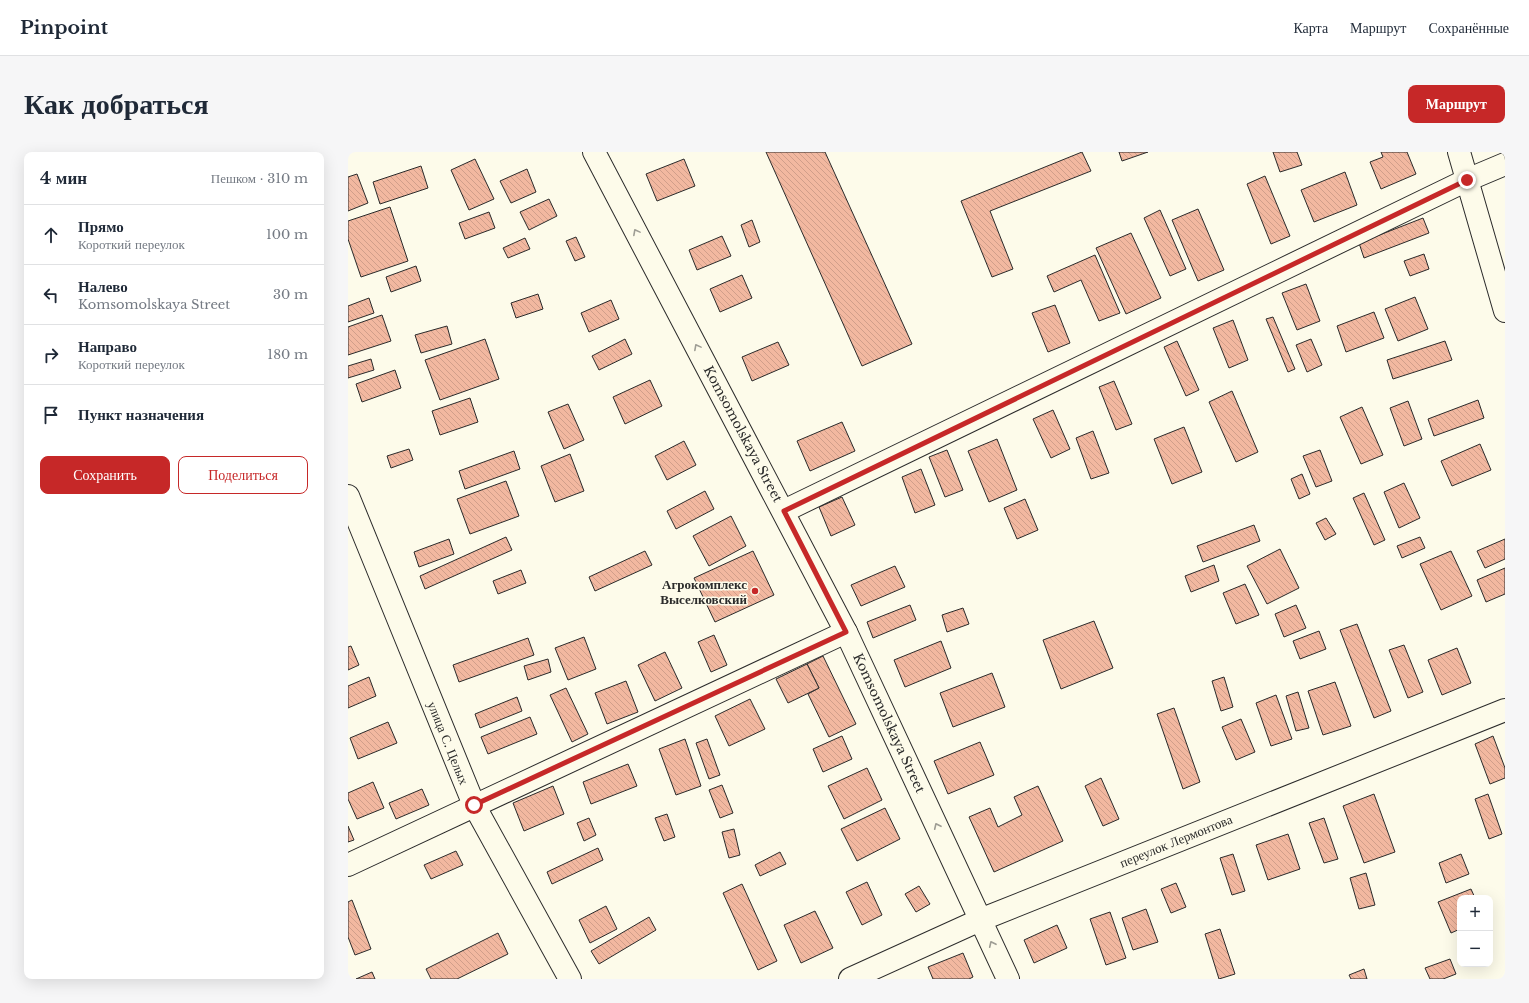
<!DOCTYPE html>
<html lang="ru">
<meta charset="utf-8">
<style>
:root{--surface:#fff;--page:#f6f6f7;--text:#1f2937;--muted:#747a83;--line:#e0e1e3;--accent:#c62828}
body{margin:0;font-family:"Libre Baskerville",serif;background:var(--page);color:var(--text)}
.controls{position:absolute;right:12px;bottom:12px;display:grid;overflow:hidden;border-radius:8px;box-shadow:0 4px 16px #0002}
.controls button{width:36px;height:36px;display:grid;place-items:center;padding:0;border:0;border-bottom:1px solid var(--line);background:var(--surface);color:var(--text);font:20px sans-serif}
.stop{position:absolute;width:12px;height:12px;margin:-9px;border:3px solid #c62828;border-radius:50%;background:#fff}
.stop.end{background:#c62828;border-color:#fff;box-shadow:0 1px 4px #0008}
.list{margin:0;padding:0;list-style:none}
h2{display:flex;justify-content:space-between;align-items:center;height:52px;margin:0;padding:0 16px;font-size:17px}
h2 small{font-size:13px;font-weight:400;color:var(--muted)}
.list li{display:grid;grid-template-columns:26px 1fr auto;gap:12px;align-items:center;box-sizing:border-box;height:60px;padding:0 16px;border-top:1px solid var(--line)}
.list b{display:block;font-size:15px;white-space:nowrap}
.list p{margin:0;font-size:13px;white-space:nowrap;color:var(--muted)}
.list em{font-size:13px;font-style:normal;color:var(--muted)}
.actions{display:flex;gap:8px;padding:12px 16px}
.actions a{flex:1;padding:9px 0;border:1px solid var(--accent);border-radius:8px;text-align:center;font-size:14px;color:var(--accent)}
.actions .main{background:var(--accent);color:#fff}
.icon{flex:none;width:22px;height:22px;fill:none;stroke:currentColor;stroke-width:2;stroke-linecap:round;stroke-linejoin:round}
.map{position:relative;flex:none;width:1157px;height:827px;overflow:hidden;border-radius:8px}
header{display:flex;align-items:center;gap:24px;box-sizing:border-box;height:56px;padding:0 20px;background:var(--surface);border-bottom:1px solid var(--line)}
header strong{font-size:19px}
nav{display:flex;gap:22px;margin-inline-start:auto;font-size:14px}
.intro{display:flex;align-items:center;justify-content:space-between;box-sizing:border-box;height:96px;padding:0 24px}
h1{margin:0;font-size:28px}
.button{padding:10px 18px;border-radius:8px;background:var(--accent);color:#fff;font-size:14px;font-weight:700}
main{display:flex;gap:24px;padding:0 24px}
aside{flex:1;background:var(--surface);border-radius:8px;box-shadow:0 4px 16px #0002}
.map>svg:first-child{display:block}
</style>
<header>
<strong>Pinpoint</strong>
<nav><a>Карта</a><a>Маршрут</a><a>Сохранённые</a></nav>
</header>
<div class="intro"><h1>Как добраться</h1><a class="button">Маршрут</a></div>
<main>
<aside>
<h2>4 мин<small>Пешком · 310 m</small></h2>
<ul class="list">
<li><svg class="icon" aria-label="ahead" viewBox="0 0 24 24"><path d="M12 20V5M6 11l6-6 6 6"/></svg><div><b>Прямо</b><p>Короткий переулок</p></div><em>100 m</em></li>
<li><svg class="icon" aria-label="left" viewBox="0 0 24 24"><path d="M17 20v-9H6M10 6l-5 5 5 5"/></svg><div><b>Налево</b><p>Komsomolskaya Street</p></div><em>30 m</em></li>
<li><svg class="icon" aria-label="right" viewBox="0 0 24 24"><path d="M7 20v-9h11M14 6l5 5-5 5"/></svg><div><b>Направо</b><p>Короткий переулок</p></div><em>180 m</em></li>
<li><svg class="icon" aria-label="arrive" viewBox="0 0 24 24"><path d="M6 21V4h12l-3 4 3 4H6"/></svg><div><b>Пункт назначения</b></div></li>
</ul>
<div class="actions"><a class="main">Сохранить</a><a>Поделиться</a></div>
</aside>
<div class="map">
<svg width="1157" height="827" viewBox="0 0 1157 827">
<defs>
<pattern id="building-back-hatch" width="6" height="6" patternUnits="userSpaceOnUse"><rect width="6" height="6" fill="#f2b8a0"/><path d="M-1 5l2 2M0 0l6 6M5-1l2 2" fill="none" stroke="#d09e8a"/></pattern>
</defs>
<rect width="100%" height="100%" fill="#fdfbea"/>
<g fill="url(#building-back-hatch)" stroke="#2b2b2b">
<path d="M 418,0 L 477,0 L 564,192 L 514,214 Z"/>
<path d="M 734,0 L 743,19 L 642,59 L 665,117 L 644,125 L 613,49 Z"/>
<path d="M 771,0 L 800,0 L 774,9 Z"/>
<path d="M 925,0 L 949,0 L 954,13 L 932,20 Z"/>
<path d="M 1033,0 L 1059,0 L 1068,22 L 1033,37 L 1022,10 L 1035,5 Z"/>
<path d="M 127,7 L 146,47 L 121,58 L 103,18 Z"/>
<path d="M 336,7 L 347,34 L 309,49 L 298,22 Z"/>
<path d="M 73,14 L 80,36 L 32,52 L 25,30 Z"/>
<path d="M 179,17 L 188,40 L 163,51 L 152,29 Z"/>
<path d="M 997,20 L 1009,53 L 966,70 L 953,38 Z"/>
<path d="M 9,22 L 20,51 L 0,59 L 0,25 Z"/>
<path d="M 917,24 L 942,84 L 923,92 L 899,32 Z"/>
<path d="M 201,47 L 209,64 L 181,78 L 172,60 Z"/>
<path d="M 42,55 L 60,109 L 13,125 L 0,87 L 0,69 Z"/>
<path d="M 850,57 L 876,118 L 850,129 L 824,68 Z"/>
<path d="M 812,58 L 838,117 L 822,124 L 796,66 Z"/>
<path d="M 141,60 L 147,76 L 117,87 L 111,71 Z"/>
<path d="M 1075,66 L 1081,81 L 1016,106 L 1011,91 Z"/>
<path d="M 404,68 L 412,90 L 401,95 L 393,73 Z"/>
<path d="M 783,81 L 813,146 L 778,162 L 748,96 Z"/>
<path d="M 374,84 L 383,104 L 349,118 L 341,98 Z"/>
<path d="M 228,85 L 237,105 L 227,109 L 218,89 Z"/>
<path d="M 177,86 L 182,97 L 160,106 L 155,96 Z"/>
<path d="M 1076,102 L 1081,117 L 1062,124 L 1056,109 Z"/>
<path d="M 747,103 L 772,161 L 751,169 L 733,128 L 706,140 L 699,124 Z"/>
<path d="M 68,114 L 73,129 L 43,140 L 38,125 Z"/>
<path d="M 394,123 L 404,146 L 372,160 L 362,137 Z"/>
<path d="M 958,132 L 972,169 L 949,178 L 934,141 Z"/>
<path d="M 190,142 L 195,157 L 168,166 L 163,151 Z"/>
<path d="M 1067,145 L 1080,177 L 1050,189 L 1037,157 Z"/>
<path d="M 21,146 L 26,161 L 0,170 L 0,154 Z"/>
<path d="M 263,148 L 271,167 L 241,180 L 233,161 Z"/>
<path d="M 707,153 L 722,191 L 700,200 L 684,161 Z"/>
<path d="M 1026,160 L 1036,186 L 998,200 L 989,174 Z"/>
<path d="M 34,163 L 43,189 L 0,203 L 0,175 Z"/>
<path d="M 925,165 L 947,217 L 940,220 L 918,167 Z"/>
<path d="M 885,168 L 900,208 L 881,216 L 865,176 Z"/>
<path d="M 99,174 L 104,192 L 73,201 L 67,183 Z"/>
<path d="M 137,187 L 151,227 L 92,248 L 77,208 Z"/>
<path d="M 277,187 L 284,202 L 251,218 L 244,204 Z"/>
<path d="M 963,187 L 974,213 L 959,220 L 948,193 Z"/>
<path d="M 829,189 L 851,238 L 838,244 L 816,195 Z"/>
<path d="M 1097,189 L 1104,208 L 1045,227 L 1039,208 Z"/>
<path d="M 430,190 L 441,213 L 404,229 L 394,205 Z"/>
<path d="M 23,207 L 26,218 L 0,226 L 0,214 Z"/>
<path d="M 47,218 L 53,236 L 14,250 L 8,232 Z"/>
<path d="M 302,228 L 314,254 L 277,272 L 265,245 Z"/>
<path d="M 766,229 L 784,272 L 768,278 L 751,235 Z"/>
<path d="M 884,239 L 910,300 L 888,310 L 861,250 Z"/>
<path d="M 122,246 L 130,270 L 92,283 L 84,259 Z"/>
<path d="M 1130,248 L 1136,266 L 1086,284 L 1080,267 Z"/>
<path d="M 1060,249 L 1074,287 L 1056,294 L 1042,256 Z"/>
<path d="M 220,252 L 236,288 L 216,297 L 200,260 Z"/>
<path d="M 1014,255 L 1035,303 L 1013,312 L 992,265 Z"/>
<path d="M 705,258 L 722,297 L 703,306 L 685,267 Z"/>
<path d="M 494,270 L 507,299 L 462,319 L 449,289 Z"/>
<path d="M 836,275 L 854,320 L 824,332 L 806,287 Z"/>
<path d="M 745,279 L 761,321 L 743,327 L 728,286 Z"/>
<path d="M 649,287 L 669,338 L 641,350 L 620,299 Z"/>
<path d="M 336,289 L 348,313 L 319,328 L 307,304 Z"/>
<path d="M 1132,292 L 1143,318 L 1104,334 L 1093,309 Z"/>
<path d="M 61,297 L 65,308 L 43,316 L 39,304 Z"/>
<path d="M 599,298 L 615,338 L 597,345 L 581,305 Z"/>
<path d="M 972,298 L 984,329 L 968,335 L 955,304 Z"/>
<path d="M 166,299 L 172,317 L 117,337 L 111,319 Z"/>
<path d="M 222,302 L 236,339 L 207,350 L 193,314 Z"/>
<path d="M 573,317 L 587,353 L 567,361 L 554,325 Z"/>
<path d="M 954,322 L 962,342 L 951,347 L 943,327 Z"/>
<path d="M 158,329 L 171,364 L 122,382 L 109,347 Z"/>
<path d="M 1056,331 L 1072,366 L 1051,376 L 1036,340 Z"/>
<path d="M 357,339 L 366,357 L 328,377 L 319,359 Z"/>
<path d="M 1016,341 L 1037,388 L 1026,393 L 1005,346 Z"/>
<path d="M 494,345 L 507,373 L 483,384 L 471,355 Z"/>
<path d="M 677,347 L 690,378 L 669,387 L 656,356 Z"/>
<path d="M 383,364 L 398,394 L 361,414 L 345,384 Z"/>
<path d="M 978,366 L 988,382 L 977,388 L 968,371 Z"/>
<path d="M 906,373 L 912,389 L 855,410 L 849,394 Z"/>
<path d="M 158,385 L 164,398 L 77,437 L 72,424 Z"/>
<path d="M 1072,385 L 1077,396 L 1054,406 L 1049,394 Z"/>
<path d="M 101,387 L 106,402 L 71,415 L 66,400 Z"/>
<path d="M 1157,387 L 1157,407 L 1137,416 L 1129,399 Z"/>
<path d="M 932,397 L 951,436 L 919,452 L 899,414 Z"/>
<path d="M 297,399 L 304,413 L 247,439 L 241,425 Z"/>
<path d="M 405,399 L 426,443 L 367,470 L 346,426 Z"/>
<path d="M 1103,399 L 1124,444 L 1093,458 L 1072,412 Z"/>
<path d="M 866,413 L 871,429 L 843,440 L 837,424 Z"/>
<path d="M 547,414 L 557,435 L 513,454 L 503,433 Z"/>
<path d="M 1157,416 L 1157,442 L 1138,450 L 1129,428 Z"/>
<path d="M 173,418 L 178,431 L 150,442 L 145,429 Z"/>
<path d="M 897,432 L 911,463 L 888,472 L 875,441 Z"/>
<path d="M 562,453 L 568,468 L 525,486 L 519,470 Z"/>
<path d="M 948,453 L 958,476 L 936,485 L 927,462 Z"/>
<path d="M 615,456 L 621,472 L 599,480 L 594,463 Z"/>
<path d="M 746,469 L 765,516 L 713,537 L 695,488 Z"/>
<path d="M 1009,472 L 1043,559 L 1026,566 L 992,478 Z"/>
<path d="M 971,479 L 978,497 L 952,507 L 945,489 Z"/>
<path d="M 366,483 L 379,513 L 363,520 L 350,490 Z"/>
<path d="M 236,485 L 248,517 L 220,528 L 207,496 Z"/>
<path d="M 180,486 L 186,503 L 111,530 L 105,513 Z"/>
<path d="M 593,489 L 603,516 L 557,535 L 546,508 Z"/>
<path d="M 1056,493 L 1075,540 L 1060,546 L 1041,498 Z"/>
<path d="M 3,494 L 11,513 L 0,518 L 0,495 Z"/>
<path d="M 1109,496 L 1123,531 L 1094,543 L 1080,508 Z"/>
<path d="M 317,500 L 334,536 L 307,549 L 290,513 Z"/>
<path d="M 475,504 L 508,572 L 481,585 L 460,542 L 471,536 L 459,512 Z"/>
<path d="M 200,507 L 203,520 L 180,528 L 176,514 Z"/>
<path d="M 459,512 L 471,536 L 440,551 L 428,527 Z"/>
<path d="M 644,521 L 657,555 L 605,575 L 592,541 Z"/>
<path d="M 21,525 L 28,544 L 0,556 L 0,534 Z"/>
<path d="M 876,525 L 885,555 L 873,559 L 864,529 Z"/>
<path d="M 278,529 L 290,560 L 259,572 L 247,541 Z"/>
<path d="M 987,530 L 1003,574 L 975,583 L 960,539 Z"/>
<path d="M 218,536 L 240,582 L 224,590 L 202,543 Z"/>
<path d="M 950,540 L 961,576 L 948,579 L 938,544 Z"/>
<path d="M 928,543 L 944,587 L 923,594 L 908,551 Z"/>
<path d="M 169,545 L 174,559 L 132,576 L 127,562 Z"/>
<path d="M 402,547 L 417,577 L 381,594 L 367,564 Z"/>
<path d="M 826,556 L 852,630 L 835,637 L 809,562 Z"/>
<path d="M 182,565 L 189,582 L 140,602 L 133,585 Z"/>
<path d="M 893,567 L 907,600 L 888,608 L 874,575 Z"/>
<path d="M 40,570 L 49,591 L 10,607 L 2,586 Z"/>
<path d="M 494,584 L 504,607 L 475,620 L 465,597 Z"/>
<path d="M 1145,584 L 1157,616 L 1157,626 L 1142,632 L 1127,592 Z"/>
<path d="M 337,587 L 353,634 L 328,643 L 311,597 Z"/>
<path d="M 359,587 L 372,623 L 361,627 L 348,591 Z"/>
<path d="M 632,590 L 646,623 L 600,642 L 586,609 Z"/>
<path d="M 280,612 L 289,634 L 243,652 L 235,630 Z"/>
<path d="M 519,616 L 534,648 L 496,667 L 480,634 Z"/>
<path d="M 753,626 L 771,667 L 755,674 L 737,634 Z"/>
<path d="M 25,630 L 36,656 L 9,667 L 0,647 L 0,641 Z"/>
<path d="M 374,633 L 385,661 L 372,666 L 361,638 Z"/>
<path d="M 205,634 L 216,662 L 176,679 L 165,651 Z"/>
<path d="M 690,634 L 715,689 L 646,720 L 621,665 L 642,656 L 650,675 L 674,663 L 666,645 Z"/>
<path d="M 74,637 L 81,653 L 48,667 L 41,651 Z"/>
<path d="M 1026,642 L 1047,700 L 1016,711 L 995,654 Z"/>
<path d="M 1140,642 L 1154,682 L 1141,687 L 1127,647 Z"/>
<path d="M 537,656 L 552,687 L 509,709 L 493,677 Z"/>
<path d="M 319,662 L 327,685 L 316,689 L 307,666 Z"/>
<path d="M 241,666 L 248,683 L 236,689 L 229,671 Z"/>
<path d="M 976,666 L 990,707 L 976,711 L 961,671 Z"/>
<path d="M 0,674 L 6,688 L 0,690 Z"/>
<path d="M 386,677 L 392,703 L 381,706 L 374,680 Z"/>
<path d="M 940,682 L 952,717 L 920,728 L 908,693 Z"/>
<path d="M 250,696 L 255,708 L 204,732 L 199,720 Z"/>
<path d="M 108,699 L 115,713 L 83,727 L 76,713 Z"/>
<path d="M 432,700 L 438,712 L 412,724 L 407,713 Z"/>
<path d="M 885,702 L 897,739 L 884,743 L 872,706 Z"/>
<path d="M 1113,702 L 1121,722 L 1098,731 L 1091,711 Z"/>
<path d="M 1018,721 L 1027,753 L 1011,757 L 1002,726 Z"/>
<path d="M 519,730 L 534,763 L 514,773 L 498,740 Z"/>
<path d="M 828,731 L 838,755 L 823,761 L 813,737 Z"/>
<path d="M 394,732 L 429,809 L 410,818 L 375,741 Z"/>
<path d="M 571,734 L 582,752 L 568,760 L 557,742 Z"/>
<path d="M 1123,737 L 1127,746 L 1112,746 L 1112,777 L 1103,781 L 1090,750 Z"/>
<path d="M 4,748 L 23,797 L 7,803 L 0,785 L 0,750 Z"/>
<path d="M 258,754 L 269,777 L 242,791 L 231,768 Z"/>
<path d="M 798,757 L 810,790 L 785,798 L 774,766 Z"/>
<path d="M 467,759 L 485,796 L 453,811 L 436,773 Z"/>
<path d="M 762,760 L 778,806 L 758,813 L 742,767 Z"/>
<path d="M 301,765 L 308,778 L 251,812 L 243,799 Z"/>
<path d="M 709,773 L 719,796 L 686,811 L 676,788 Z"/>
<path d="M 872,777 L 887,822 L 871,827 L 857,782 Z"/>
<path d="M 150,781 L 160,802 L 109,827 L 83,827 L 78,817 Z"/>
<path d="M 615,801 L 625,825 L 621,827 L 585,827 L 580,815 Z"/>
<path d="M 1102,807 L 1108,822 L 1095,827 L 1082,827 L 1077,816 Z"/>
<path d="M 1016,817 L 1019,827 L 1003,827 L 1001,823 Z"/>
<path d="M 24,820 L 27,827 L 8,827 Z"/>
</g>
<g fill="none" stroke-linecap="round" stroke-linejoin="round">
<g stroke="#2b2b2b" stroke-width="24">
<g id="minor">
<path d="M 1111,0 L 1157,159"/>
<path d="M 0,344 L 126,653 L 222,827"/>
<path d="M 436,359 L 1119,28 L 1157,12"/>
<path d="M 0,713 L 498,480"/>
<path d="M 502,827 L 632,768 L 1157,558"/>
</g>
</g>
<g stroke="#2b2b2b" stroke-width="24">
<path id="major" d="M 246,0 L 498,480 L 660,827"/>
</g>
<use href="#minor" stroke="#fdfbea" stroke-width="22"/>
<use href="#major" stroke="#fdfbea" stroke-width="22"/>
</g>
<defs><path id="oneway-chevron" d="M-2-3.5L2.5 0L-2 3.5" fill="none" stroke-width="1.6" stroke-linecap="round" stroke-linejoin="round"/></defs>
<g stroke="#9e9d94">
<use href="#oneway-chevron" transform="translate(288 80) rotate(-118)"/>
<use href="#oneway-chevron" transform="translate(349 195) rotate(-118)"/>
<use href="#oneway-chevron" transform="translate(589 674) rotate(-115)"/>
<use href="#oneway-chevron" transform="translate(644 792) rotate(-115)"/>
</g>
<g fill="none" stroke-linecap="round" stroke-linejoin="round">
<path stroke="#c62828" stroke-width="5" d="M 126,653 L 498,480 L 436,359 L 1119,28"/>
</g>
<circle fill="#c62828" stroke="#fdfbea" stroke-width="1.5" cx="407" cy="439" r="4"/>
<g text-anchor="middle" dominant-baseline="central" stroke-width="3" stroke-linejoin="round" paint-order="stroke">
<g font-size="13" fill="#2b2b2b" stroke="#fdfbea">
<text transform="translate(395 282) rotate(62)">Komsomolskaya Street</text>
<text transform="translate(541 571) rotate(65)">Komsomolskaya Street</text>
<text transform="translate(100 591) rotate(68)">улица С. Целых</text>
<text transform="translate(828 689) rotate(-22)">переулок Лермонтова</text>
</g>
<g font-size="13" font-weight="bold" fill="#2b2b2b" stroke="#fdfbea" text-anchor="end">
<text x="399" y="432">Агрокомплекс<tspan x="399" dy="15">Выселковский</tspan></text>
</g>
</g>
</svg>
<div class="controls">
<button>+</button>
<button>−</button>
</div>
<div class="stop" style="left:126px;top:653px"></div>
<div class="stop end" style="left:1119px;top:28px"></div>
</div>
</main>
